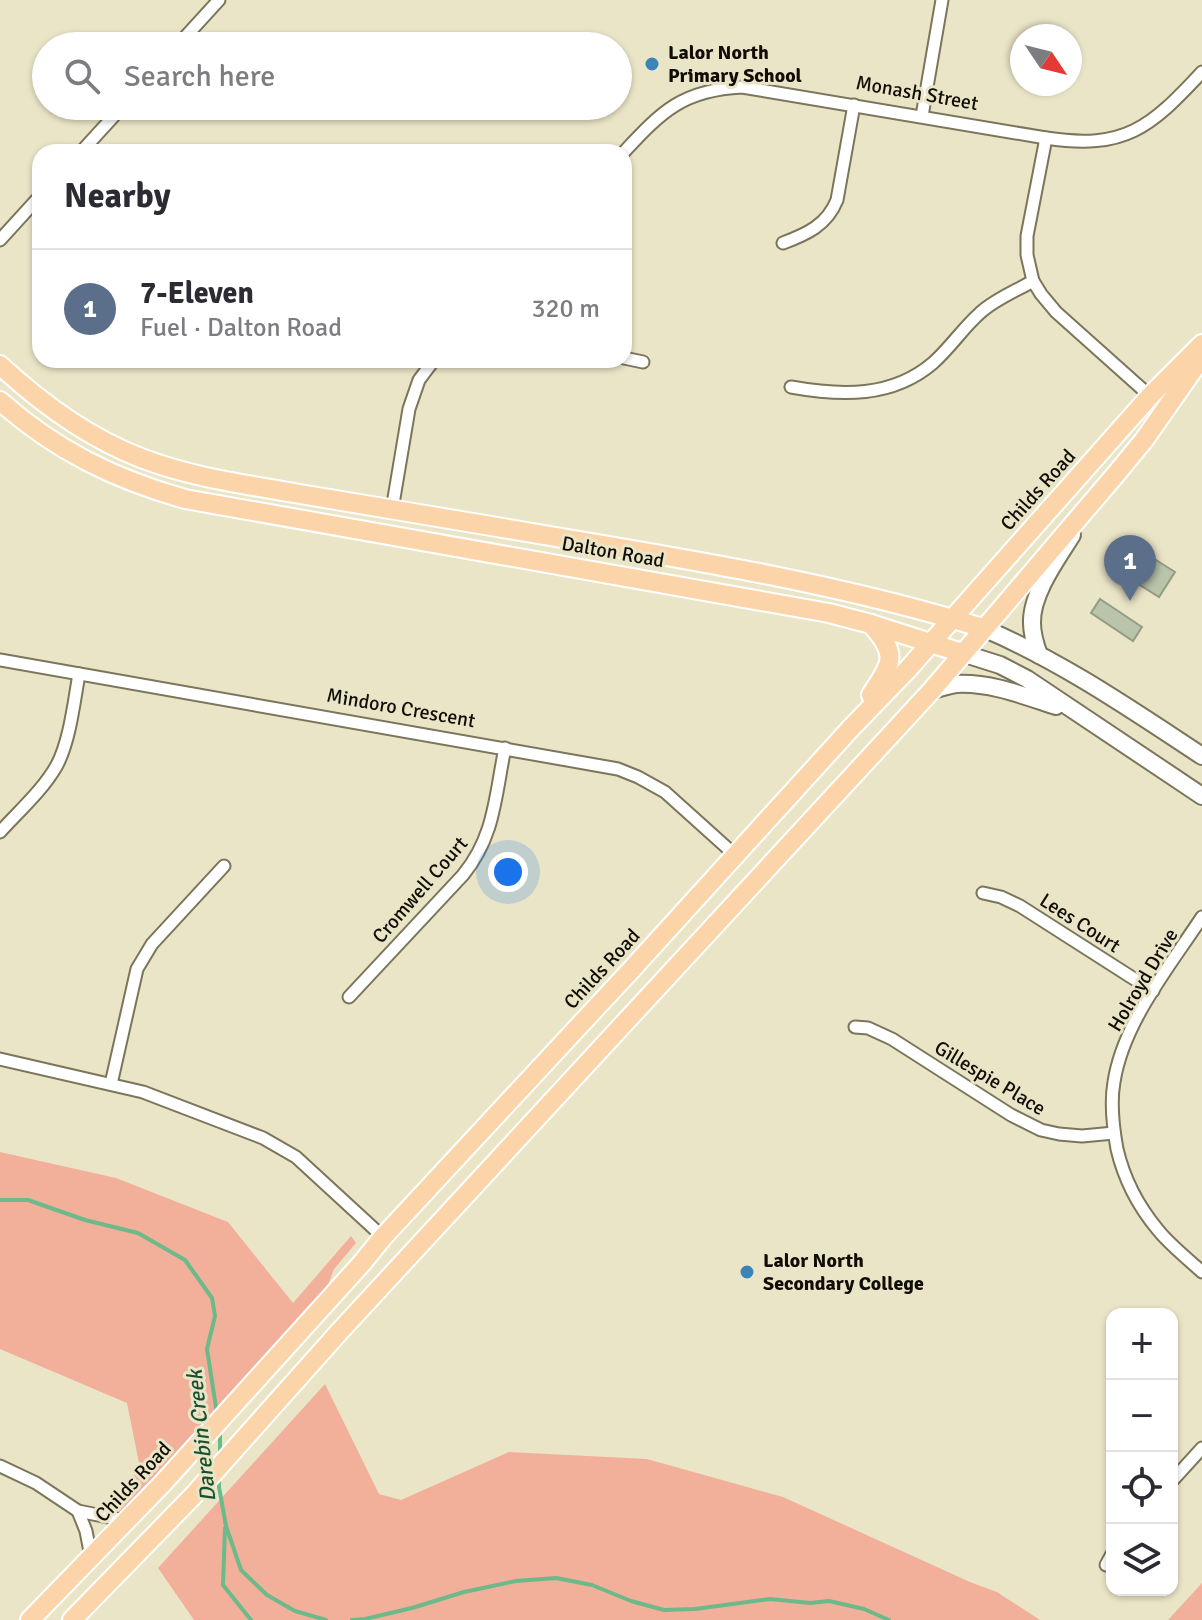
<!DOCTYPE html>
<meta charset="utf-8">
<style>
:root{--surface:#fff;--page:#f7f7f7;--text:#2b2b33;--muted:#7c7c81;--line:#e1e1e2;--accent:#2563eb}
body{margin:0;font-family:Signika,sans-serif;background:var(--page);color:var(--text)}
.controls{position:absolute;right:24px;bottom:24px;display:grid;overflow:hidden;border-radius:16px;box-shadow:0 2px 6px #0004}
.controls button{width:72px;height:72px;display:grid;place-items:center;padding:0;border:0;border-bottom:2px solid var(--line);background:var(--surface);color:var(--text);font:40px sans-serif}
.compass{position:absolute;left:1010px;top:24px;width:72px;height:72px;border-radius:50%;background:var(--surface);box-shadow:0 2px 6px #0004;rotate:125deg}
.you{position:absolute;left:508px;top:872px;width:28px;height:28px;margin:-20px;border:6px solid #fff;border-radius:50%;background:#1a73e8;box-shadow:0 0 0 12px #1a73e833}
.badge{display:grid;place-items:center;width:52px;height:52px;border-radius:50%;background:var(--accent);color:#fff;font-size:26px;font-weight:700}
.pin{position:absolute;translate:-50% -66px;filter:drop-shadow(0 2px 4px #0008)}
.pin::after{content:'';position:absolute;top:42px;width:28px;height:24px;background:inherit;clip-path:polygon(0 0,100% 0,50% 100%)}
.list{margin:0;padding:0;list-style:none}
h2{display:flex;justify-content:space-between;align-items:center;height:104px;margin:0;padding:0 32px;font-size:34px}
h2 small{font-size:26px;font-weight:400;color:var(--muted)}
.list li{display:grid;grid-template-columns:52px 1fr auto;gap:24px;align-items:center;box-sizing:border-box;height:120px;padding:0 32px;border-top:2px solid var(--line)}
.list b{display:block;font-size:30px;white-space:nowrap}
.list p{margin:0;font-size:26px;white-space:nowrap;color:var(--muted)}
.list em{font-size:26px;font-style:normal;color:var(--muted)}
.icon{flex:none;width:44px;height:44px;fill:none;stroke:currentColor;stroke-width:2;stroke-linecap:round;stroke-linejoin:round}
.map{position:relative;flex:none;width:1202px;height:1620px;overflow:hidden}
.search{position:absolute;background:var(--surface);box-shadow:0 2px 6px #0004;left:32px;top:32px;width:600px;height:88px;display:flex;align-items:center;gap:20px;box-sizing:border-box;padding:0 28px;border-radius:44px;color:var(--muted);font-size:30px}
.panel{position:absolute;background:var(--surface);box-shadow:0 2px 6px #0004;left:32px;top:144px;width:600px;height:224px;border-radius:24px}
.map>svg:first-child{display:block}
</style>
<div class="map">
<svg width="1202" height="1620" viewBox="0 0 1202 1620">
<rect width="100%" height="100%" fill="#ebe5c8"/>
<g fill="#f2b09b">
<path d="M 0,1152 L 116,1178 L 228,1222 L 293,1303 L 351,1236 L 356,1243 L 334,1269 L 325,1293 L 127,1511 L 119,1515 L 102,1512 L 140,1468 L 127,1403 L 0,1349 Z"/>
<path d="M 325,1384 L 379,1494 L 401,1500 L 509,1452 L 647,1459 L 783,1497 L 970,1582 L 997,1592 L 1040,1620 L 194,1620 L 158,1568 Z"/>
<path d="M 1202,1583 L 1202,1620 L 1168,1620 Z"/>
</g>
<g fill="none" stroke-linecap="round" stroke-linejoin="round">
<g stroke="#6cb989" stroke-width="4">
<path d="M 0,1200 L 28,1200 L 85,1220 L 138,1233 L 185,1260 L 212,1298 L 215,1316 L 207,1349 L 217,1414"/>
<path d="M 220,1430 L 220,1453"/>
<path d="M 219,1478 L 219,1487 L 226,1526 L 241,1570 L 267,1595 L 295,1611 L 326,1620"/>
<path d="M 225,1528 L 223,1585 L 251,1620"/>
<path d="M 352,1620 L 365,1619 L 412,1608 L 464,1592 L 516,1581 L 556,1578 L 592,1585 L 631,1601 L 664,1610 L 695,1609 L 770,1599 L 810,1603 L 829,1601 L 864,1609 L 889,1620"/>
</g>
</g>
<g fill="#b9c4aa" stroke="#939d84" stroke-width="2">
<path d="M 1145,553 L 1175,572 L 1159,597 L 1129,578 Z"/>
<path d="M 1100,599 L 1142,627 L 1133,641 L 1091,613 Z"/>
</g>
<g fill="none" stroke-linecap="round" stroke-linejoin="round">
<g stroke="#7a755b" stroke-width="15">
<g id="minor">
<path d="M 177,46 L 219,0"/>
<path d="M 922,116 L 942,0"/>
<path d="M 1046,138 L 1027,236 L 1027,255 L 1033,281 L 1041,294 L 1056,312 L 1150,396"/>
<path d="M 81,152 L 123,106"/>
<path d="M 624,152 C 662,111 683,90 742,87 L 1046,138 C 1125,150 1150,128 1202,72"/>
<path d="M 0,240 L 40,196"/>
<path d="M 783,243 C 807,234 827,225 837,200 L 854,105"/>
<path d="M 624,358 L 643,362"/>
<path d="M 791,387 C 841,396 892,398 933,363 C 950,348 963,328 980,313 C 995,299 1016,291 1033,281"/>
<path d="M 392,510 L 409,409 L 419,380 L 434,360"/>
<path d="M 0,660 L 618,769 L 638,777 L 665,792 L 735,855"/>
<path d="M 0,832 C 19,811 43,790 57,765 C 70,740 74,702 79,674"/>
<path d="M 983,893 L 1001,897 L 1020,906 L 1153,991"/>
<path d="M 1202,917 C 1169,967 1123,1023 1114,1082 C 1110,1104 1113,1127 1117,1149 C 1124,1179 1138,1206 1158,1230 C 1170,1245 1187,1258 1202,1272"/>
<path d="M 349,997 L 463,875 C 495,836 495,796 505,748"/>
<path d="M 855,1027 L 868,1028 L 892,1039 L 1011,1115 L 1041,1130 L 1059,1134 L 1082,1136 L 1114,1133"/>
<path d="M 0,1059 L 143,1092 L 263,1138 L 296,1157 L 383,1237"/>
<path d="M 111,1084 L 137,969 L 152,944 L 224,866"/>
<path d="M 0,1466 L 36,1483 L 78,1511 L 128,1521"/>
<path d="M 1172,1481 L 1202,1448"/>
<path d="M 78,1511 L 86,1531 L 91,1557"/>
<path d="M 1106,1565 L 1112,1554"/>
</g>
</g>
<g stroke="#7a755b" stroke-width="20">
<g id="secondary">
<path d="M 983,628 C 1061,661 1132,710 1202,756"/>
<path d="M 962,653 L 1000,665 L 1027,679 L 1202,796"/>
<path d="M 1039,655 C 1035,644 1032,634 1032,623 C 1031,594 1057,559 1072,535"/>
<path d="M 932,690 C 940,688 948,685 956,684 C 990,682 1025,696 1056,706"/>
</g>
</g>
<g stroke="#fff" stroke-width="22">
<g id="primary">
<path d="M 0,365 C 42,404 87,437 141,458 C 190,477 243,484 294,493 C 362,504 429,516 497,527 C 660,555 825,579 983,628"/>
<path d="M 0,401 C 55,450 114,479 185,499 L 829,613 L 871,624 L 962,653"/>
<path d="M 871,624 C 899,656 892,662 871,695"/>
<path d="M 30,1620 L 163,1483 L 362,1263 L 383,1237 L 631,970 L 851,728 L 908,669 L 1150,396 L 1202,344"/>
<path d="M 72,1620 L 193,1496 L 340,1331 L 932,690 L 1116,474 L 1144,440 L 1202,357"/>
</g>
</g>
<use href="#minor" stroke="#fff" stroke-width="11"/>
<use href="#secondary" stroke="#fff" stroke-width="16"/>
<use href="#primary" stroke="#fbd4aa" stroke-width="18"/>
</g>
<g fill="#3b84b8" stroke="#ebe5c8" stroke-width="3">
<circle cx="652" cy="64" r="8"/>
<circle cx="747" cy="1272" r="8"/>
</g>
<g text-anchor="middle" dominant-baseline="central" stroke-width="6" stroke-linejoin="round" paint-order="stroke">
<g font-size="20" font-weight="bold" fill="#0f0d05" stroke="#ebe5c8" text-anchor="start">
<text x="668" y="52">Lalor North<tspan x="668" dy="23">Primary School</tspan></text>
<text x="763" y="1260">Lalor North<tspan x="763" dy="23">Secondary College</tspan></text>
</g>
<g font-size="20" fill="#0f0d05" stroke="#ebe5c8">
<text transform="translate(917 93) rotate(10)">Monash Street</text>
<text transform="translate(1038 490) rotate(-48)">Childs Road</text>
<text transform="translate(613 552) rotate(10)">Dalton Road</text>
<text transform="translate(401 708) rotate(10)">Mindoro Crescent</text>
<text transform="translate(420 890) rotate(-49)">Cromwell Court</text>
<text transform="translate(1080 923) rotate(33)">Lees Court</text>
<text transform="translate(602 969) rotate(-47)">Childs Road</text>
<text transform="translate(1143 980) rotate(-59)">Holroyd Drive</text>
<text transform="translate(990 1078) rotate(31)">Gillespie Place</text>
<text transform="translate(133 1482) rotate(-47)">Childs Road</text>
</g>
<g font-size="22" font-style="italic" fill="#185131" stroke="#ebe5c8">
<text transform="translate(201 1436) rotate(-96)">Darebin Creek</text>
</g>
</g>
</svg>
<div class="controls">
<button>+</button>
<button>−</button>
<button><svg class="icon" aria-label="locate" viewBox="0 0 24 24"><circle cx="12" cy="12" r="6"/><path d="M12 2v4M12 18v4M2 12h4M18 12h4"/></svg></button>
<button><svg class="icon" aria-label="layers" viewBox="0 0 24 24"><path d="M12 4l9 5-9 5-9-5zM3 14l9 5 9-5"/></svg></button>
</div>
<svg class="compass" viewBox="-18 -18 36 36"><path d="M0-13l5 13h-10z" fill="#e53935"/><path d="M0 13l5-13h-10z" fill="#7c7c81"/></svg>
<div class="you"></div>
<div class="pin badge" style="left:1130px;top:601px;background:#5c6f8a">1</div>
<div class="search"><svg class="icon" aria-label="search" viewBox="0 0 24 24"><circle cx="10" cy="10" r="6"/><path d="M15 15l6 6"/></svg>Search here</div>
<section class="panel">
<h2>Nearby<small></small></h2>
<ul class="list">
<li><span class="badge" style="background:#5c6f8a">1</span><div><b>7-Eleven</b><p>Fuel · Dalton Road</p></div><em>320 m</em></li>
</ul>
</section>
</div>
